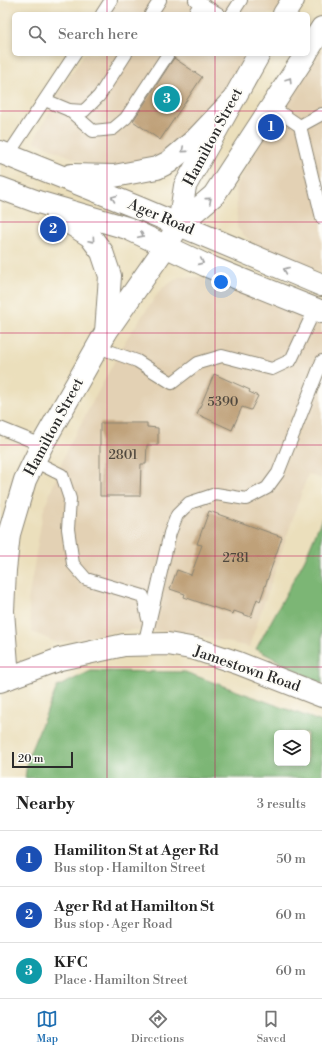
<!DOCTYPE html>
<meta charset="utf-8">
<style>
:root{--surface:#fff;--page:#f6f6f6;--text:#222;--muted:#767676;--line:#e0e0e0;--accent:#1f6fb2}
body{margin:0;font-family:"Libre Bodoni",serif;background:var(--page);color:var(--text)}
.controls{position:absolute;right:12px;bottom:12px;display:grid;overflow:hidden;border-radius:6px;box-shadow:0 2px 6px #0003}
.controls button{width:36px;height:36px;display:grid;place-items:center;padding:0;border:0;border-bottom:1px solid var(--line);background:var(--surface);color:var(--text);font:20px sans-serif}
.scale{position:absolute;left:12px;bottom:10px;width:61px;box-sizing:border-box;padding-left:4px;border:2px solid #2b2b2b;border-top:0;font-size:11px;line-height:14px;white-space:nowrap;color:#2b2b2b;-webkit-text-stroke:3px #fdfcf7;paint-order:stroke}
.you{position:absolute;left:221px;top:282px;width:14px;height:14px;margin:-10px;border:3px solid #fff;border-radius:50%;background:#1a73e8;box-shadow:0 0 0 6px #1a73e833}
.badge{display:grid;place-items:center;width:26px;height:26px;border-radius:50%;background:var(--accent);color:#fff;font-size:13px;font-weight:700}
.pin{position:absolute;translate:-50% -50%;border:2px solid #fff;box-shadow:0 1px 4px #0006}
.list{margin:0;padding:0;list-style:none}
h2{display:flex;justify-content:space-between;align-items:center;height:52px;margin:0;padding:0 16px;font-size:17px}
h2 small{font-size:13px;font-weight:400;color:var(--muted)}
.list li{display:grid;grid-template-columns:26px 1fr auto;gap:12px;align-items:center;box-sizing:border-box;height:56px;padding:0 16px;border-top:1px solid var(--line)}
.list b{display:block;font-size:15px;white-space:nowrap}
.list p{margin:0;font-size:13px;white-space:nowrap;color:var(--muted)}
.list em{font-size:13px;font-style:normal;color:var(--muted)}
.icon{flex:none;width:22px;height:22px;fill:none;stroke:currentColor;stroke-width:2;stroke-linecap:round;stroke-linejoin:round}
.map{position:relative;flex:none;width:322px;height:778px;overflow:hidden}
.search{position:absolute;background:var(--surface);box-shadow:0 2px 6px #0003;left:12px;right:12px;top:12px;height:44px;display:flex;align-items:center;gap:10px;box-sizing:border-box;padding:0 14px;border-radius:6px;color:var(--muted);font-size:15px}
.sheet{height:220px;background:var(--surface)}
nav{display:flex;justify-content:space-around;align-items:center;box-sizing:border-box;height:56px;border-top:1px solid var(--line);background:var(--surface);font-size:11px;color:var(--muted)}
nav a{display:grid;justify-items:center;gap:2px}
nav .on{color:var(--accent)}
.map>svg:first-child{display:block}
</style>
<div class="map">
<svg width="322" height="778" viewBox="0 0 322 778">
<rect width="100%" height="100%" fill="#fdfcf7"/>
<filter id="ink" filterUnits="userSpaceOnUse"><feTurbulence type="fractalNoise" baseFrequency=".025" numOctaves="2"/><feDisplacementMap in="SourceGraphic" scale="8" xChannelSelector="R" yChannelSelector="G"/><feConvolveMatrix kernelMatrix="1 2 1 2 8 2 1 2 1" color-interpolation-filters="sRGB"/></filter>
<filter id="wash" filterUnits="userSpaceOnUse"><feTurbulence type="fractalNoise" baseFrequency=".012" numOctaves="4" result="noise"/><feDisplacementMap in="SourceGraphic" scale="16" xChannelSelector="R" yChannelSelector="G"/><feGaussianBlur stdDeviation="0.9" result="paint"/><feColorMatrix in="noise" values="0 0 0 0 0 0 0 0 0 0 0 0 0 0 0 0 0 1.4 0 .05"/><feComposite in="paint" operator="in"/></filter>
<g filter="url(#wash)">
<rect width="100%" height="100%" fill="#ebdfbc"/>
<g fill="#e3d1b4">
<path d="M 118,0 L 284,0 L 275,14 L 109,14 Z"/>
<path d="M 322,48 L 322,274 L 256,247 L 237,228 L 236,185 L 263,138 Z"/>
<path d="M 84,54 L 249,54 L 210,113 L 187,143 L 150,163 L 110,168 L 80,161 L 34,141 L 64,85 Z"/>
<path d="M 179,277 L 202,277 L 322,324 L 322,479 L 308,474 L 249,647 L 184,632 L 134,630 L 108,633 L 57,643 L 32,632 L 28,600 L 43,512 L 66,451 L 127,338 L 161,289 Z"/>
</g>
<g fill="#7cb674" stroke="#547050" fill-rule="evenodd">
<path d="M 322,518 L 322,684 L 256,649 L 305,559 Z"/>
<path d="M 91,671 L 185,672 L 322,722 L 322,778 L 25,778 L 28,757 L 57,687 ZM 277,733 L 307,733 L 307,763 L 277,763 Z"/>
</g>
<g id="blocks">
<g fill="#bfa179">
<path d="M 174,58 L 202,77 L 160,140 L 133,121 Z"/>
<path d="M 214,374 L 250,390 L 249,392 L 258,396 L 251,410 L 242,407 L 232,430 L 197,414 Z"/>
<path d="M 100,423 L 147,423 L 147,427 L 158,428 L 158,445 L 147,445 L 146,464 L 141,464 L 140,496 L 100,496 Z"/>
<path d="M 209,511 L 282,537 L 260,601 L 257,599 L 251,617 L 234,611 L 233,614 L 184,597 L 185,594 L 170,589 L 177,570 L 191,575 L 202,545 L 197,544 Z"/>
</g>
</g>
</g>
<g filter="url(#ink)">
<use href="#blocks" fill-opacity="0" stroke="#8b8574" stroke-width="1"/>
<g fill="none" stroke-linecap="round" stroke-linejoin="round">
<g stroke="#8b8574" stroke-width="14">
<g id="service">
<path d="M 195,0 L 219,14"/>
<path d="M 102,14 L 111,0"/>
<path d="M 151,14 L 160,0"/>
<path d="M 194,14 L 201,3"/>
<path d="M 232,14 L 241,0"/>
<path d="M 45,100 L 69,110 L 84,111 L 99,96 L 126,54"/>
<path d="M 272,107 L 300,126 L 322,218"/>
<path d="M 69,110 L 93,131 L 113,129 L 126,118 L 168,54"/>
<path d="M 300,126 L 322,114"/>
<path d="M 8,155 L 75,54"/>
<path d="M 98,347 L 137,361 L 172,383 L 198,363 L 222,356 L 272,369 L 291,360 L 315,309"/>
<path d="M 0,428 L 42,445"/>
<path d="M 34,461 L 62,475 L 70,499 L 68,529 L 73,564 L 86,579 L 143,596 L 148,619"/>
<path d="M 144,645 L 170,533 L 177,515 L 189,503 L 216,494 L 246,499 L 267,488 L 278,473 L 322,361"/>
</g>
</g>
<g stroke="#8b8574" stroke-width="24">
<g id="minor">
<path d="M 8,678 L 3,611 L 5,570 L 9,534 L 25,480 L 42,445 L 106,332 L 166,246"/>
<path d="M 0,681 L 60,659 L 124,645 L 168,644 L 196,649 L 238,663 L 322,696"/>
</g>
</g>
<g stroke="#8b8574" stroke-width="24">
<g id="secondary">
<path d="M 284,14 L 293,0"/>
<path d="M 308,50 L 322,28"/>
<path d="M 0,152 L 139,208 L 322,285"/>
<path d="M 71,175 L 114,176 L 157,168 L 169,162 L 196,139 L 231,102"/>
<path d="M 0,188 L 38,202 L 127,228 L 205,265 L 322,312"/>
<path d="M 57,215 L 90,236 L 102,252 L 110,276 L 106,332"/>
<path d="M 179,225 L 185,186 L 259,54"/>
<path d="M 172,236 L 179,225 L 214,195 L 306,54"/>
</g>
</g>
<use href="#service" stroke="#fff" stroke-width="12"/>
<use href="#minor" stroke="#fff" stroke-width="22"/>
<use href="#secondary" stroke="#fff" stroke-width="22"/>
</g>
<defs><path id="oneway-chevron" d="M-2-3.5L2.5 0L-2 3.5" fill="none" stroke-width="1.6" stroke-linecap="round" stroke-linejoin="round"/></defs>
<g stroke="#a0a0a0">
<use href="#oneway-chevron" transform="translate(289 80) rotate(-57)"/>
<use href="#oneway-chevron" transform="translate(184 150) rotate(139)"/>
<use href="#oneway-chevron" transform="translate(114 198) rotate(-158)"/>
<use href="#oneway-chevron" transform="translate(209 200) rotate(-41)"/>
<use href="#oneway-chevron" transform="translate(141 235) rotate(26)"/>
<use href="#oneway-chevron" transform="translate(92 240) rotate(49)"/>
<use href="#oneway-chevron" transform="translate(201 262) rotate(24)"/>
<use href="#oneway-chevron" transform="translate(286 270) rotate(-158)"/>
</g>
</g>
<path fill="none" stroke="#c2185b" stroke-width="1" stroke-opacity="0.55" d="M 107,0 L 107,14M 215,0 L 215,14M 107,54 L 107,778M 215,54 L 215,778M 0,111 L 322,111M 0,222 L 322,222M 0,333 L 322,333M 0,445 L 322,445M 0,556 L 322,556M 0,667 L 322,667"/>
<g text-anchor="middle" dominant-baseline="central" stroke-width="4" stroke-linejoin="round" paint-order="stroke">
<g font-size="13" fill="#50483e">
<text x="223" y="402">5390</text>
<text x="123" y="455">2801</text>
<text x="236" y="558">2781</text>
</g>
<g font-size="15" fill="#2b2b2b" stroke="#fdfcf7">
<text transform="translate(213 137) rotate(-62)">Hamilton Street</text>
<text transform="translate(161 217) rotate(23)">Ager Road</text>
<text transform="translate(54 427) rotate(-62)">Hamilton Street</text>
<text transform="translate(247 669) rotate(19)">Jamestown Road</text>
</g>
</g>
</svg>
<div class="controls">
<button><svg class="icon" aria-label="layers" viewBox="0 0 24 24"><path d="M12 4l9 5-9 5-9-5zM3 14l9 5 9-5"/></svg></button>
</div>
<div class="scale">20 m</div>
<div class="you"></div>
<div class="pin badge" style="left:271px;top:127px;background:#1a4fb4">1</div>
<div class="pin badge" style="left:53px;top:229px;background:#1a4fb4">2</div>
<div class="pin badge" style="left:167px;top:99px;background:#0f9aa8">3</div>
<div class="search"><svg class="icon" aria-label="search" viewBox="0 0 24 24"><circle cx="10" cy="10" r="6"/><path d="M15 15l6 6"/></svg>Search here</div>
</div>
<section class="sheet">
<h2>Nearby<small>3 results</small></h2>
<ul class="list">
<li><span class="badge" style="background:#1a4fb4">1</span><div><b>Hamiliton St at Ager Rd</b><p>Bus stop · Hamilton Street</p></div><em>50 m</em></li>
<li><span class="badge" style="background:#1a4fb4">2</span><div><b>Ager Rd at Hamilton St</b><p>Bus stop · Ager Road</p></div><em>60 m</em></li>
<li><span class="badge" style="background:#0f9aa8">3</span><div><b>KFC</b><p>Place · Hamilton Street</p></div><em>60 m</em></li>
</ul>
</section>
<nav>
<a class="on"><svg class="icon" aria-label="map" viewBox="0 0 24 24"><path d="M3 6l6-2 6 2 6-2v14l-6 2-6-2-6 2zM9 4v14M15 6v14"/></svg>Map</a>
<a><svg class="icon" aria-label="directions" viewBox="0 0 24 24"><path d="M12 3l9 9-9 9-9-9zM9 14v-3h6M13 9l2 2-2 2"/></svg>Directions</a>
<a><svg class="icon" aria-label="saved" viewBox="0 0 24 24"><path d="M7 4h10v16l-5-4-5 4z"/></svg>Saved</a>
</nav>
